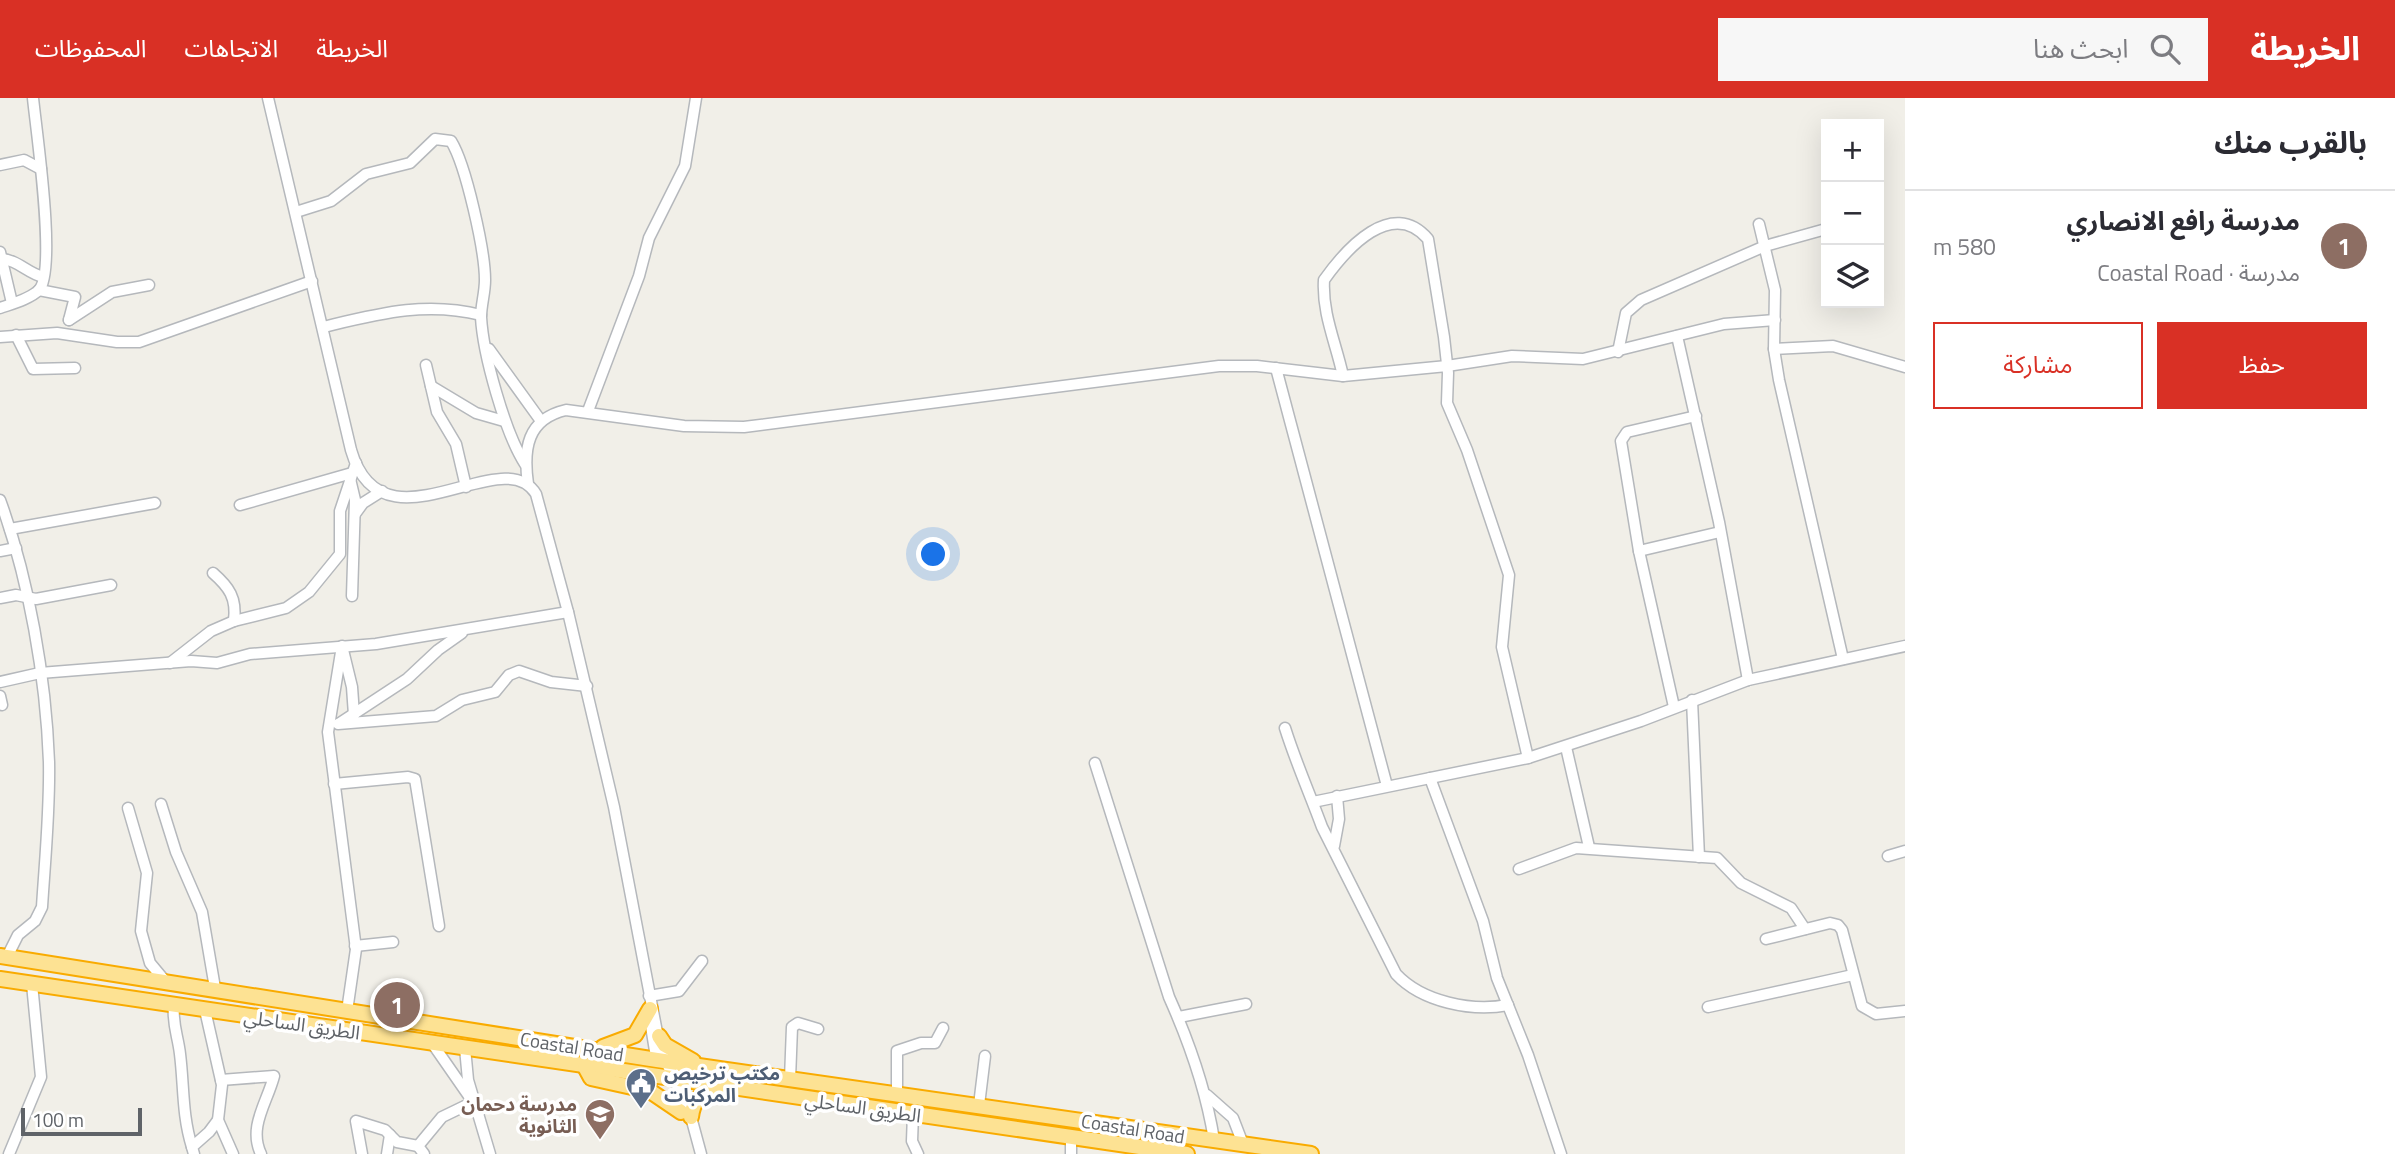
<!DOCTYPE html>
<html lang="ar">
<meta charset="utf-8">
<style>
:root{--surface:#fff;--page:#f7f7f7;--text:#2b2b33;--muted:#7c7c81;--line:#e1e1e2;--accent:#d93025}
body{margin:0;font-family:"Titillium Web","Noto Sans Arabic",sans-serif;background:var(--page);color:var(--text);direction:rtl}
.controls{position:absolute;right:21px;top:21px;display:grid;overflow:hidden;border-radius:0px;box-shadow:0 7px 28px #0002}
.controls button{width:63px;height:63px;display:grid;place-items:center;padding:0;border:0;border-bottom:2px solid var(--line);background:var(--surface);color:var(--text);font:35px sans-serif}
.scale{position:absolute;left:21px;bottom:18px;width:121px;box-sizing:border-box;padding-left:7px;border:4px solid #5f6368;border-top:0;font-size:19px;line-height:24px;white-space:nowrap;color:#5f6368;-webkit-text-stroke:5px #fff;paint-order:stroke}
.you{position:absolute;left:934px;top:457px;width:24px;height:24px;margin:-18px;border:5px solid #fff;border-radius:50%;background:#1a73e8;box-shadow:0 0 0 10px #1a73e833}
.badge{display:grid;place-items:center;width:46px;height:46px;border-radius:50%;background:var(--accent);color:#fff;font-size:23px;font-weight:700}
.pin{position:absolute;translate:-50% -50%;border:4px solid #fff;box-shadow:0 2px 7px #0006}
.list{margin:0;padding:0;list-style:none}
h2{display:flex;justify-content:space-between;align-items:center;height:91px;margin:0;padding:0 28px;font-size:30px}
h2 small{font-size:23px;font-weight:400;color:var(--muted)}
.list li{display:grid;grid-template-columns:46px 1fr auto;gap:21px;align-items:center;box-sizing:border-box;height:112px;padding:0 28px;border-top:2px solid var(--line)}
.list b{display:block;font-size:26px;white-space:nowrap}
.list p{margin:0;font-size:23px;white-space:nowrap;color:var(--muted)}
.list em{font-size:23px;font-style:normal;color:var(--muted)}
.actions{display:flex;gap:14px;padding:21px 28px}
.actions a{flex:1;padding:16px 0;border:2px solid var(--accent);border-radius:0px;text-align:center;font-size:24px;color:var(--accent)}
.actions .main{background:var(--accent);color:#fff}
.icon{flex:none;width:38px;height:38px;fill:none;stroke:currentColor;stroke-width:2;stroke-linecap:round;stroke-linejoin:round}
.map{position:relative;flex:none;width:1905px;height:1056px;overflow:hidden;direction:ltr}
header{display:flex;align-items:center;gap:42px;box-sizing:border-box;height:98px;padding:0 35px;background:var(--accent);color:#fff}
header strong{font-size:33px}
nav{display:flex;gap:38px;margin-inline-start:auto;font-size:24px}
.search{width:490px;height:63px;background:var(--page);display:flex;align-items:center;gap:18px;box-sizing:border-box;padding:0 24px;border-radius:0px;color:var(--muted);font-size:26px}
main{display:flex}
aside{flex:1;background:var(--surface)}
.map>svg:first-child{display:block}
</style>
<header>
<strong>الخريطة</strong>
<div class="search"><svg class="icon" aria-label="search" viewBox="0 0 24 24"><circle cx="10" cy="10" r="6"/><path d="M15 15l6 6"/></svg>ابحث هنا</div>
<nav><a>الخريطة</a><a>الاتجاهات</a><a>المحفوظات</a></nav>
</header>
<main>
<aside>
<h2>بالقرب منك<small></small></h2>
<ul class="list">
<li><span class="badge" style="background:#8d6e63">1</span><div><b>مدرسة رافع الانصاري</b><p>مدرسة · Coastal Road</p></div><em>580 m</em></li>
</ul>
<div class="actions"><a class="main">حفظ</a><a>مشاركة</a></div>
</aside>
<div class="map">
<svg width="1905" height="1056" viewBox="0 0 1905 1056">
<rect width="100%" height="100%" fill="#f1efe8"/>
<g fill="none" stroke-linecap="round" stroke-linejoin="round">
<g stroke="#b5b8bc" stroke-width="13">
<g id="minor">
<path d="M 268,0 L 351,352 C 382,460 503,341 536,396 L 568,514 L 614,709 L 660,950 L 691,1019 L 701,1056"/>
<path d="M 0,67 L 24,62 L 41,71"/>
<path d="M 296,114 L 331,103 L 366,76 L 410,65 L 435,41 L 451,43 C 466,67 485,153 485,182 C 485,195 481,207 481,219 C 483,256 505,335 525,366"/>
<path d="M 1759,126 L 1775,192 L 1774,251 L 1779,282 L 1843,561"/>
<path d="M 0,154 L 12,205"/>
<path d="M 0,161 C 17,161 27,175 43,179"/>
<path d="M 39,192 L 75,199 L 69,222"/>
<path d="M 0,210 C 11,206 30,201 39,192 C 57,172 36,31 33,0"/>
<path d="M 69,222 L 112,194 L 149,187"/>
<path d="M 323,229 C 378,216 425,203 481,217"/>
<path d="M 16,237 L 33,271 L 75,270"/>
<path d="M 1677,238 L 1719,424 L 1748,582"/>
<path d="M 0,239 L 57,235 L 117,244 L 139,244 L 312,183"/>
<path d="M 489,251 L 541,323"/>
<path d="M 1774,251 L 1833,248 L 1905,269"/>
<path d="M 1618,254 L 1626,215 L 1641,202 L 1765,148 L 1826,131"/>
<path d="M 426,267 L 437,314 L 456,346 L 466,389"/>
<path d="M 1276,270 L 1387,688"/>
<path d="M 1343,278 C 1336,245 1322,216 1324,182 C 1346,151 1392,99 1428,141 L 1444,239 L 1448,275 L 1447,305 L 1467,352 L 1509,477 L 1502,549 L 1528,660"/>
<path d="M 431,288 L 476,315 L 504,323"/>
<path d="M 588,313 L 639,178 L 649,140 L 685,68 L 696,0"/>
<path d="M 350,381 L 355,402 L 352,498"/>
<path d="M 528,386 C 523,351 527,321 566,312 L 684,328 L 744,329 L 1219,268 L 1257,268 L 1343,278 L 1447,268 L 1512,258 L 1583,261 L 1724,226 L 1775,222"/>
<path d="M 0,402 C 29,481 46,580 49,664 C 50,712 45,761 42,809 L 35,823 L 18,837 L 7,859"/>
<path d="M 240,407 L 352,375"/>
<path d="M 355,416 L 363,405 L 382,393"/>
<path d="M 10,431 L 155,405"/>
<path d="M 0,453 L 16,450"/>
<path d="M 1639,453 L 1720,434"/>
<path d="M 213,475 C 229,489 237,500 234,523"/>
<path d="M 0,500 L 16,497 L 36,501 L 111,487"/>
<path d="M 342,548 L 328,634 L 356,851 L 347,913"/>
<path d="M 343,552 L 352,589 L 354,617"/>
<path d="M 170,565 L 211,533 L 234,523 L 286,510 L 309,494 L 340,456 L 340,413 L 356,365"/>
<path d="M 0,584 L 40,575 L 191,563 L 217,565 L 250,556 L 376,546 L 568,514"/>
<path d="M 0,598 L 2,607"/>
<path d="M 1692,602 L 1699,759"/>
<path d="M 1674,609 L 1639,453 L 1621,343 L 1627,334 L 1696,318"/>
<path d="M 340,625 L 407,581 L 438,552 L 462,535"/>
<path d="M 338,626 L 436,618 L 462,602 L 495,594 L 509,577 L 519,573 L 551,584 L 587,588"/>
<path d="M 1285,630 C 1296,665 1310,696 1322,729 L 1396,876 C 1422,904 1472,914 1508,907"/>
<path d="M 1566,649 L 1589,749"/>
<path d="M 1095,665 L 1169,899 C 1190,946 1206,991 1214,1042"/>
<path d="M 1430,680 L 1483,823 L 1497,880 L 1528,957 L 1561,1056"/>
<path d="M 334,686 L 408,679 L 415,681 L 439,828"/>
<path d="M 1313,704 L 1528,660 L 1641,623 L 1748,582 L 1905,548"/>
<path d="M 161,706 L 176,754 L 202,814 L 215,890"/>
<path d="M 128,710 L 147,775 L 141,833 L 150,865 L 165,883"/>
<path d="M 1334,748 L 1339,721 L 1337,698"/>
<path d="M 1888,758 L 1905,753"/>
<path d="M 1519,771 L 1576,750 L 1717,760 L 1741,785 L 1791,810 L 1805,831"/>
<path d="M 1766,841 L 1830,825 L 1838,827 L 1842,832 L 1862,908 L 1876,916 L 1905,913"/>
<path d="M 355,848 L 393,844"/>
<path d="M 649,898 L 679,893 L 702,863"/>
<path d="M 174,907 C 172,926 178,938 180,956 C 184,988 182,1017 192,1049"/>
<path d="M 1708,909 L 1853,877"/>
<path d="M 205,912 L 222,987 L 218,1022 L 233,1056"/>
<path d="M 1179,919 L 1246,906"/>
<path d="M 650,922 L 656,959"/>
<path d="M 465,950 L 468,982 L 490,1056"/>
<path d="M 790,981 L 792,929 L 798,925 L 818,931"/>
<path d="M 221,982 L 274,978 C 267,1005 248,1029 261,1056"/>
<path d="M 897,994 L 897,953 L 921,945 L 935,945 L 943,930"/>
<path d="M 1207,997 L 1233,1020 L 1243,1046"/>
<path d="M 979,1007 L 985,958"/>
<path d="M 913,1016 L 912,1043 L 918,1056"/>
<path d="M 9,1056 L 41,979 L 32,886"/>
<path d="M 194,1056 L 192,1049 L 209,1034 L 218,1022"/>
<path d="M 362,1056 L 356,1023 L 385,1032 L 397,1044 L 418,1048"/>
<path d="M 387,1056 L 390,1037"/>
<path d="M 424,1056 L 418,1048 L 442,1019 L 473,1004 L 432,945"/>
<path d="M 1071,1056 L 1071,1039"/>
</g>
</g>
<g stroke="#f9ab00" stroke-width="18">
<g id="highway">
<path d="M 0,858 L 657,962 L 1311,1056"/>
<path d="M 0,881 L 1187,1056"/>
<path d="M 659,938 L 665,947 L 693,963"/>
<path d="M 603,949 L 635,937 L 650,911"/>
<path d="M 585,969 L 591,980 L 650,993 L 681,1014"/>
<path d="M 691,1019 C 693,1002 702,993 718,989"/>
</g>
</g>
<use href="#minor" stroke="#fff" stroke-width="10"/>
<use href="#highway" stroke="#fde293" stroke-width="14"/>
</g>
<defs>
<g id="civic-pin" transform="scale(1.575)"><path d="M0 17L-7.5 6A9.5 9.5 0 1 1 7.5 6Z" fill="#5c6f8a" stroke="#fff"/><path d="M-.6-6.5H3V-4.5H.6V-3L4-1V1h2V6H-6V1h2V-1L-.6-3ZM-1.2 2.5V6h2.4V2.5Z" fill="#fff"/></g>
<g id="school-pin" transform="scale(1.575)"><path d="M0 17L-7.5 6A9.5 9.5 0 1 1 7.5 6Z" fill="#8d6e63" stroke="#fff"/><path d="M0-5L7-2L0 1L-7-2ZM-4 1L0 2.5L4 1V4Q0 6-4 4Z" fill="#fff"/></g>
</defs>
<g fill-rule="evenodd">
<use href="#civic-pin" x="641" y="985"/>
<use href="#school-pin" x="600" y="1016"/>
</g>
<g text-anchor="middle" dominant-baseline="central" stroke-width="7" stroke-linejoin="round" paint-order="stroke">
<g font-size="19" fill="#5f6368" stroke="#fff">
<text transform="translate(302 926) rotate(8)">الطريق الساحلي</text>
<text transform="translate(572 948) rotate(9)">Coastal Road</text>
<text transform="translate(863 1009) rotate(8)">الطريق الساحلي</text>
<text transform="translate(1133 1030) rotate(9)">Coastal Road</text>
</g>
<g font-size="19" font-weight="bold" fill="#4e5e75" stroke="#fff" text-anchor="start">
<text x="664" y="974">مكتب ترخيص<tspan x="664" dy="22">المركبات</tspan></text>
</g>
<g font-size="19" font-weight="bold" fill="#785e54" stroke="#fff" text-anchor="end">
<text x="577" y="1005">مدرسة دحمان<tspan x="577" dy="22">الثانوية</tspan></text>
</g>
</g>
</svg>
<div class="controls">
<button>+</button>
<button>−</button>
<button><svg class="icon" aria-label="layers" viewBox="0 0 24 24"><path d="M12 4l9 5-9 5-9-5zM3 14l9 5 9-5"/></svg></button>
</div>
<div class="scale">100 m</div>
<div class="you"></div>
<div class="pin badge" style="left:397px;top:907px;background:#8d6e63">1</div>
</div>
</main>
